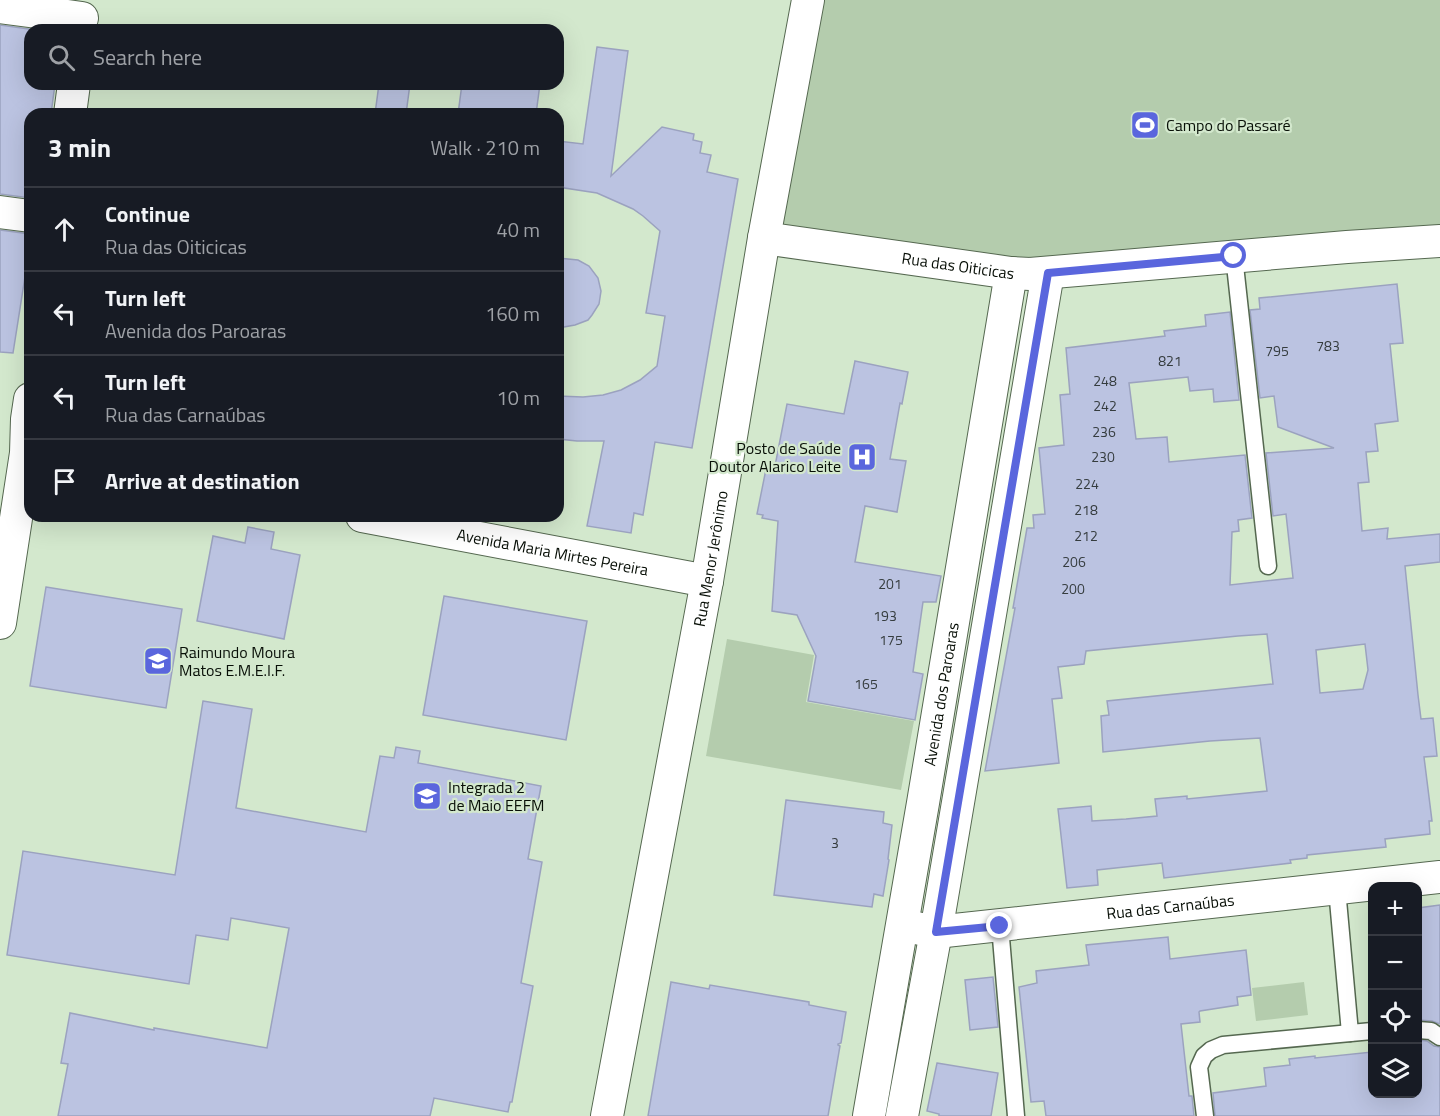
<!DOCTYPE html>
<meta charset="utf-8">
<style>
:root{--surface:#171b24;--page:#20242c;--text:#f1f3f6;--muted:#9ea1a6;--line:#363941}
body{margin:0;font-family:"Titillium Web",sans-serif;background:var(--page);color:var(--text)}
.controls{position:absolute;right:18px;bottom:18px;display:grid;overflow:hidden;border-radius:12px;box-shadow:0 6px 24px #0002}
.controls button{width:54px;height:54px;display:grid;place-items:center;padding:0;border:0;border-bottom:2px solid var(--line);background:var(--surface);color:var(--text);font:30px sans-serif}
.stop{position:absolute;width:18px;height:18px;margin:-14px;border:4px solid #5a66dd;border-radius:50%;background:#fff}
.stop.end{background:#5a66dd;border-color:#fff;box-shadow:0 2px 6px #0008}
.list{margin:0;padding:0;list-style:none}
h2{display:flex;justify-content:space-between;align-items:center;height:78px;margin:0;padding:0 24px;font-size:26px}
h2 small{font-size:20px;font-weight:400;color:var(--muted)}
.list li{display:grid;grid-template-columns:39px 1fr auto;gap:18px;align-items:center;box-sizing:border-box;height:84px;padding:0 24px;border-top:2px solid var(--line)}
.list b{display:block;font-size:22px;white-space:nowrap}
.list p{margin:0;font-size:20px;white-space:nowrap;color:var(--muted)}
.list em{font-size:20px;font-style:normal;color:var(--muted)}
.icon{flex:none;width:33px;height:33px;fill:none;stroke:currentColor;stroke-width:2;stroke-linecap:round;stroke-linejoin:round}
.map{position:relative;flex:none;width:1440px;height:1116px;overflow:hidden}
.search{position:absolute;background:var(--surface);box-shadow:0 6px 24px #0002;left:24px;top:24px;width:540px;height:66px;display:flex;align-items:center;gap:15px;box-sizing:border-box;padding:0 21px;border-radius:18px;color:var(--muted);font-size:22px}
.panel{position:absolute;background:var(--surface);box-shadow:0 6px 24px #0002;left:24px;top:108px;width:540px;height:414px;border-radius:18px}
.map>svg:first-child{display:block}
</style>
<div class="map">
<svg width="1440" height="1116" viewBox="0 0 1440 1116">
<rect width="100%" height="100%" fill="#d3e8cd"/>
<g fill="#b4ccad">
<path d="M 822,0 L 1440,0 L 1440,228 L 1044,264 L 780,231 Z"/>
<path d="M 727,639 L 814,655 L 806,702 L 914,721 L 901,790 L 706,756 Z"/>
<path d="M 1304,982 L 1308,1015 L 1256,1021 L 1252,988 Z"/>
</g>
<g fill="#bbc3e1" stroke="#9ba2bf" stroke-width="1.5" fill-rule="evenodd">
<path d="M 0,25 L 36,30 L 30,30 L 30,84 L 55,84 L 51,114 L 30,114 L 30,198 L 0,194 Z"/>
<path d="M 597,47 L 628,51 L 611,176 L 662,127 L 694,134 L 693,140 L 702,142 L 700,153 L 711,155 L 707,172 L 738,179 L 692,448 L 655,442 L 643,515 L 634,513 L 631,533 L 587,526 L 604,441 L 577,441 L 558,439 L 558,396 L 583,397 L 603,395 L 621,390 L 640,380 L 657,366 L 665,316 L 646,313 L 660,231 L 643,216 L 633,209 L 597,193 L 558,187 L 558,141 L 583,144 Z"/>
<path d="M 379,84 L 410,84 L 406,114 L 375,114 Z"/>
<path d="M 462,84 L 540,84 L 536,114 L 458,114 Z"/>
<path d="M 0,230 L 30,234 L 30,245 L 13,353 L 0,352 Z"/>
<path d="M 558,258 L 578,260 L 589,266 L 598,278 L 601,291 L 599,304 L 592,315 L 588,320 L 575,325 L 558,328 Z"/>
<path d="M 1397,284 L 1403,343 L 1390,344 L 1398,421 L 1375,424 L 1378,451 L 1366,452 L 1369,482 L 1358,483 L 1362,531 L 1388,528 L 1387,539 L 1440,534 L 1440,562 L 1405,566 L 1418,695 L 1421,719 L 1433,718 L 1437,756 L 1424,757 L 1432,821 L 1429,821 L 1430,834 L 1385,839 L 1386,847 L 1307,855 L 1307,858 L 1290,860 L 1291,863 L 1164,878 L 1162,863 L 1097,870 L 1098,885 L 1067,888 L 1058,809 L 1091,806 L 1092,821 L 1126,819 L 1157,816 L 1155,799 L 1187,796 L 1187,799 L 1267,791 L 1260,738 L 1210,741 L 1103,752 L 1101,716 L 1109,715 L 1107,701 L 1273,684 L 1267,634 L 1238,636 L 1086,651 L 1084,664 L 1058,667 L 1062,698 L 1052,699 L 1059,763 L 985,771 L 1015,608 L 1013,608 L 1027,528 L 1034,528 L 1033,515 L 1045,514 L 1039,448 L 1064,445 L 1060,395 L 1070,394 L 1066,348 L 1165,336 L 1164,331 L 1206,326 L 1205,315 L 1230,312 L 1239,400 L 1214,402 L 1213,389 L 1190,391 L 1188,377 L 1129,383 L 1136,439 L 1167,437 L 1169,462 L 1245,455 L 1252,518 L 1238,520 L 1239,531 L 1232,532 L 1230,585 L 1293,578 L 1286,514 L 1273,516 L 1266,453 L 1334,448 L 1278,427 L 1274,396 L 1260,398 L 1250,310 L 1260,309 L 1259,298 ZM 1365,644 L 1368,670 L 1363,689 L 1320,693 L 1316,650 Z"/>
<path d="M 855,361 L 908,372 L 902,404 L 900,403 L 890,459 L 906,461 L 897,512 L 865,506 L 855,562 L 941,576 L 936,602 L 923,602 L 913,672 L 923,674 L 915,720 L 808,701 L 816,656 L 797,615 L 772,611 L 778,521 L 762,518 L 763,515 L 757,514 L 766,469 L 770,469 L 771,465 L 775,466 L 787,404 L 844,414 Z"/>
<path d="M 248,527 L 274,532 L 271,549 L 300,555 L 284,639 L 197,621 L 213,536 L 245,543 Z"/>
<path d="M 46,587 L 182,609 L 166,708 L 30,686 Z"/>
<path d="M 444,596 L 587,621 L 566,740 L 423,715 Z"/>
<path d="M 203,701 L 252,709 L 236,808 L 366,832 L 380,756 L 394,758 L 396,747 L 420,751 L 418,763 L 541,786 L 528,859 L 542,862 L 521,983 L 533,986 L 512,1102 L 510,1102 L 508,1112 L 434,1098 L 430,1116 L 58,1116 L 68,1064 L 61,1063 L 70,1013 L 154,1030 L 154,1028 L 267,1048 L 289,928 L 231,918 L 228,940 L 196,935 L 189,984 L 7,955 L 23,851 L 175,875 Z"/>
<path d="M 786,800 L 884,812 L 883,823 L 892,825 L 888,859 L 889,860 L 883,896 L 874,894 L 872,907 L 774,895 Z"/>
<path d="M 1440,905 L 1440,1024 L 1432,1021 L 1418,1020 L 1418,908 Z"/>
<path d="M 1168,937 L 1170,959 L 1246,950 L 1251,995 L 1237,997 L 1238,1005 L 1200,1011 L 1199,1012 L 1200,1022 L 1181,1024 L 1189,1096 L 1192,1096 L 1194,1116 L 1046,1116 L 1044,1101 L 1031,1102 L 1019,987 L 1037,983 L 1036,971 L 1089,965 L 1086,945 Z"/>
<path d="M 993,977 L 998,1027 L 970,1030 L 965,980 Z"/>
<path d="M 671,982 L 709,989 L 710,985 L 809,1002 L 809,1005 L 846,1012 L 841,1043 L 838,1044 L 838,1045 L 840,1046 L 828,1116 L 648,1116 Z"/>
<path d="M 1418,1040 L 1427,1041 L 1434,1046 L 1440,1047 L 1440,1116 L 1215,1116 L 1213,1093 L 1266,1086 L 1264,1068 L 1290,1065 L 1289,1059 L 1315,1056 L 1315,1058 L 1372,1052 L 1372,1094 L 1418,1094 Z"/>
<path d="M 937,1063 L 998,1073 L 991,1116 L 939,1116 L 939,1114 L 927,1111 Z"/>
</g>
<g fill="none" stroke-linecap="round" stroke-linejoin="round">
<g stroke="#556850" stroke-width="19">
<g id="lane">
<path d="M 1234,256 L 1268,566"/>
<path d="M 1337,889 L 1350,1033"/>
<path d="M 1000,926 L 1016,1116"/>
<path d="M 1418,1030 L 1431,1031 L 1440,1037"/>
<path d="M 1205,1116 L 1199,1067 L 1204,1056 L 1211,1050 L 1223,1045 L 1372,1031"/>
</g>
</g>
<g stroke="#556850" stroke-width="34">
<g id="street">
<path d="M 0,7 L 82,18"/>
<path d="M 70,114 L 74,84"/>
<path d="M 0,212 L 30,216"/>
<path id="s1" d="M 764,238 L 1011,273 L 1030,274 L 1347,247 L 1440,241"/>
<path id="s2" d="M 362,516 L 707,581"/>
<path d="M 0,623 L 26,453 L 27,419 L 30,399"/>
<path id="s3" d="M 916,928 L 936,932 L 1440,877"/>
<path id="s4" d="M 607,1116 L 707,581 L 764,238 L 808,0"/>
<path id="s5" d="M 869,1116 L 923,803 L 1011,273"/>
<path d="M 902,1116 L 936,932 L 1048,273"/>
</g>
</g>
<use href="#lane" stroke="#fff" stroke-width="16"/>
<use href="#street" stroke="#fff" stroke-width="32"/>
</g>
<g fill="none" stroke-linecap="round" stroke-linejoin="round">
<path stroke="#5a66dd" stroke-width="8" d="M 1000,926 L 936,932 L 1048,273 L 1234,256"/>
</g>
<defs>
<g id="stadium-square" transform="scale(1.5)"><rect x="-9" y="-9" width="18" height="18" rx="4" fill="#5a66dd" stroke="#d3e8cd"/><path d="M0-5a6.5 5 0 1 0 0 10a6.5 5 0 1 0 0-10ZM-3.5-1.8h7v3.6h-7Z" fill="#fff"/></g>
<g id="hospital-square" transform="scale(1.5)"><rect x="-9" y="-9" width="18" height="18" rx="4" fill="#5a66dd" stroke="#d3e8cd"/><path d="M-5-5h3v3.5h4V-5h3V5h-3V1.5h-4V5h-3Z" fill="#fff"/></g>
<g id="school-square" transform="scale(1.5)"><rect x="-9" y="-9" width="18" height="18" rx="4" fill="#5a66dd" stroke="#d3e8cd"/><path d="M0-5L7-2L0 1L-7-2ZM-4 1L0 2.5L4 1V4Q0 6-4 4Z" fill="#fff"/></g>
</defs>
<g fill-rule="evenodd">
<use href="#stadium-square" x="1145" y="125"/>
<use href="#hospital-square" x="862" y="457"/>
<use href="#school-square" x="158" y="661"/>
<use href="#school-square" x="427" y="796"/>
</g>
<g text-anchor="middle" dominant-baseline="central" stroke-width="4.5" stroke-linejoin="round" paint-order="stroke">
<g font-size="14" fill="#353c3e">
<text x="1328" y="345">783</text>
<text x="1277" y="350">795</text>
<text x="1170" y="360">821</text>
<text x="1105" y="380">248</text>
<text x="1105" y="405">242</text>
<text x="1104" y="431">236</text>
<text x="1103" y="456">230</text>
<text x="1087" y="483">224</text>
<text x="1086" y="509">218</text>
<text x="1086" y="535">212</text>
<text x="1074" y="561">206</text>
<text x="890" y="583">201</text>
<text x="1073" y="588">200</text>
<text x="885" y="615">193</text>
<text x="891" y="639">175</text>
<text x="866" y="683">165</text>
<text x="835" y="842">3</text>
</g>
<g font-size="16" fill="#080f07" stroke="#d3e8cd" text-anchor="start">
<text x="1166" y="125">Campo do Passaré</text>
<text x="841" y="448" text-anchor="end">Posto de Saúde<tspan x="841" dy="18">Doutor Alarico Leite</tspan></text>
<text x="179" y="652">Raimundo Moura<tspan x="179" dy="18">Matos E.M.E.I.F.</tspan></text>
<text x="448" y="787">Integrada 2<tspan x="448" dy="18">de Maio EEFM</tspan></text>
</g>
<g font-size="16" fill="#080f07" stroke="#d3e8cd">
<text stroke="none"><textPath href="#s1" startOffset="196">Rua das Oiticicas</textPath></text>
<text stroke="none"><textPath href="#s2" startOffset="194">Avenida Maria Mirtes Pereira</textPath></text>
<text stroke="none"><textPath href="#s4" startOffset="567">Rua Menor Jerônimo</textPath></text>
<text stroke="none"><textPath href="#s5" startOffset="428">Avenida dos Paroaras</textPath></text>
<text stroke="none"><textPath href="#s3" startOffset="256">Rua das Carnaúbas</textPath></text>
</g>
</g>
</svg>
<div class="controls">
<button>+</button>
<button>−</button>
<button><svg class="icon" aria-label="locate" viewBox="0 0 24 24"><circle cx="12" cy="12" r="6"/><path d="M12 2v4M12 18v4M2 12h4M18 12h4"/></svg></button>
<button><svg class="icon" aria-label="layers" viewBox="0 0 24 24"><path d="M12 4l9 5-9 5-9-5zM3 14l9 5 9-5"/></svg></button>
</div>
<div class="stop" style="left:1234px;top:256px"></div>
<div class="stop end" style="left:1000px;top:926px"></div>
<div class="search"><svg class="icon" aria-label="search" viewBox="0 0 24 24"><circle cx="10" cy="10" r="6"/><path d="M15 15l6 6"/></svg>Search here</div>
<section class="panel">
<h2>3 min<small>Walk · 210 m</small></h2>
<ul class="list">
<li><svg class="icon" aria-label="ahead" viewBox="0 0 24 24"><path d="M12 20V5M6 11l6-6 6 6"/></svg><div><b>Continue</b><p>Rua das Oiticicas</p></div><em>40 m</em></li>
<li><svg class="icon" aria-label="left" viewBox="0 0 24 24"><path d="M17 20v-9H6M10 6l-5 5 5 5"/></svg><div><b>Turn left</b><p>Avenida dos Paroaras</p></div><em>160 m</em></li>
<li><svg class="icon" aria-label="left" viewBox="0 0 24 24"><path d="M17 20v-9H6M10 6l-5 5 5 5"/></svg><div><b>Turn left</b><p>Rua das Carnaúbas</p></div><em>10 m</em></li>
<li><svg class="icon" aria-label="arrive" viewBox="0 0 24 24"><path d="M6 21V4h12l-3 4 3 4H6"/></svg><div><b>Arrive at destination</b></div></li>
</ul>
</section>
</div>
